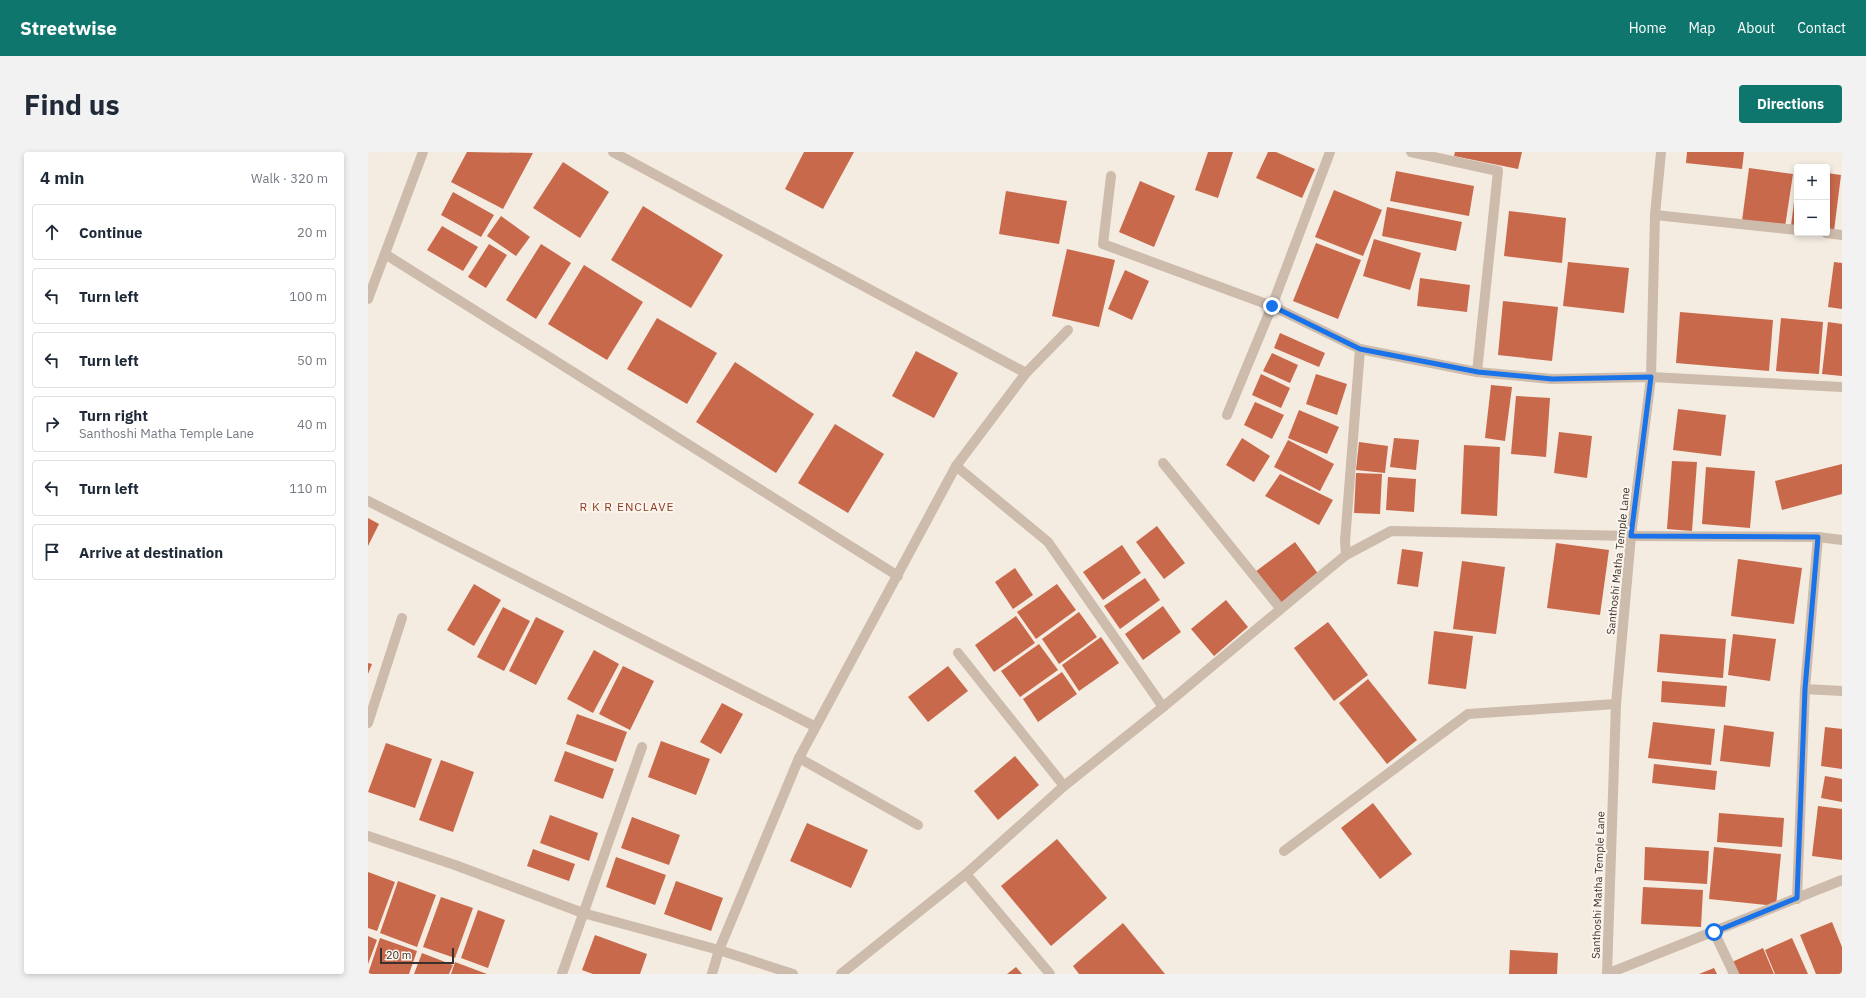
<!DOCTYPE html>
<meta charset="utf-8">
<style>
:root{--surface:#fff;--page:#f2f2f3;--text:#1f2937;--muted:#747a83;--line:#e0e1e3;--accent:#0f766e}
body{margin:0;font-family:"IBM Plex Sans",sans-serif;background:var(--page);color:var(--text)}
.controls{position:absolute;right:12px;top:12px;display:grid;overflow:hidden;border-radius:4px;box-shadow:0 2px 6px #0003}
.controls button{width:36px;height:36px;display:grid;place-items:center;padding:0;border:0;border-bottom:1px solid var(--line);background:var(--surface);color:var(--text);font:20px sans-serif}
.scale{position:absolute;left:12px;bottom:10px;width:74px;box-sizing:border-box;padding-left:4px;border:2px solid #3b302b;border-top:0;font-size:11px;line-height:14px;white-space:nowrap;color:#3b302b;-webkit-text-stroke:3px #fbf5ee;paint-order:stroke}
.stop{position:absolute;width:12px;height:12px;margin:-9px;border:3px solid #1a73e8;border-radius:50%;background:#fff}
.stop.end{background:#1a73e8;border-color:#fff;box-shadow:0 1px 4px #0008}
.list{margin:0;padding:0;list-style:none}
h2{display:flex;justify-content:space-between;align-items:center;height:52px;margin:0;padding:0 16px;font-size:17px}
h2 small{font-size:13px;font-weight:400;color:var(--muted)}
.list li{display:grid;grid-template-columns:26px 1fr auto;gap:12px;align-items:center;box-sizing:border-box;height:56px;margin:0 8px 8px;padding:0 8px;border:1px solid var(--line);border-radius:4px}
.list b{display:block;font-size:15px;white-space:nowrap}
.list p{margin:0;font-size:13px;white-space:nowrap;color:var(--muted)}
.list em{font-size:13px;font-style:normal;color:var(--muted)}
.icon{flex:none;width:22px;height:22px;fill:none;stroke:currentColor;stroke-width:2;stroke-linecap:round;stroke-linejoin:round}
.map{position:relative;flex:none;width:1474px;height:822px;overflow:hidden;border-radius:4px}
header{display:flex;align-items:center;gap:24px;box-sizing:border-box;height:56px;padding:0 20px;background:var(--accent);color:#fff}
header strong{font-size:19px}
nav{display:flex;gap:22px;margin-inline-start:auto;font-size:14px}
.intro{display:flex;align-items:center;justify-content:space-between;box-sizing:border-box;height:96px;padding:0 24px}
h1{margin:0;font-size:28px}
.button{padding:10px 18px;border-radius:4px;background:var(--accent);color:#fff;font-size:14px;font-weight:700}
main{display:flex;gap:24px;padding:0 24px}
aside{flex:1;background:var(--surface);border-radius:4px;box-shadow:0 2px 6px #0003}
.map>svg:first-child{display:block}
</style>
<header>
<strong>Streetwise</strong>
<nav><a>Home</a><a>Map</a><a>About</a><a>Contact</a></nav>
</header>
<div class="intro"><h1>Find us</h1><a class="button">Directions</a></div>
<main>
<aside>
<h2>4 min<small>Walk · 320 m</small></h2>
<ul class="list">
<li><svg class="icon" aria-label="ahead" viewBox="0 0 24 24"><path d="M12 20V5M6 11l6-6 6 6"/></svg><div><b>Continue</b></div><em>20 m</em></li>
<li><svg class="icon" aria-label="left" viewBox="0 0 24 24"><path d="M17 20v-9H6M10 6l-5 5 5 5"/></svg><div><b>Turn left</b></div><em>100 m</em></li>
<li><svg class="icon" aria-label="left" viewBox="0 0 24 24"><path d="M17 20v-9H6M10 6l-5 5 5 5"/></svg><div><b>Turn left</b></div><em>50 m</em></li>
<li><svg class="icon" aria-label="right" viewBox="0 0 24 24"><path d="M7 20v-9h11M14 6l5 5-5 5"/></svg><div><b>Turn right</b><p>Santhoshi Matha Temple Lane</p></div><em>40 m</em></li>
<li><svg class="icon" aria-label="left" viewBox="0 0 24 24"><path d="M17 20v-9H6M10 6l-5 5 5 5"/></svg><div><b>Turn left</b></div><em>110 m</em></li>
<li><svg class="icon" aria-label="arrive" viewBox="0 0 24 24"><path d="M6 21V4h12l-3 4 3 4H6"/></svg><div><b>Arrive at destination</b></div></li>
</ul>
</aside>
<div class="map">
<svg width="1474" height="822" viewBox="0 0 1474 822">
<rect width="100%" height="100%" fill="#f4ebe1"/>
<g fill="#c8694b">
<path d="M 99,0 L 165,1 L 135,57 L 83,30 Z"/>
<path d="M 436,0 L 486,0 L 455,57 L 417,37 Z"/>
<path d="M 840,0 L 865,0 L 850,46 L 827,38 Z"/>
<path d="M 900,0 L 908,0 L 947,17 L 934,46 L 888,26 Z"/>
<path d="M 1087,0 L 1154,0 L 1150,17 L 1086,4 Z"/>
<path d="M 1319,0 L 1376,0 L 1374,17 L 1318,11 Z"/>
<path d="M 195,10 L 241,40 L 212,86 L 165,56 Z"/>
<path d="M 1381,16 L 1425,22 L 1417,75 L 1374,69 Z"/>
<path d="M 1028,19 L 1106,34 L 1101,64 L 1022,49 Z"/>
<path d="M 1459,21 L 1473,23 L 1466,79 L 1459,78 Z"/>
<path d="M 772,29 L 807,44 L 786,95 L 751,80 Z"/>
<path d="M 1428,34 L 1429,34 L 1429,74 L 1423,74 Z"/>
<path d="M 966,38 L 1014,58 L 995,104 L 947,85 Z"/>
<path d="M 638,39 L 699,49 L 691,92 L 631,82 Z"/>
<path d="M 85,40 L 126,63 L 113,85 L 73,63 Z"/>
<path d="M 275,54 L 355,103 L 323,156 L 243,108 Z"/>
<path d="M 1019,55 L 1094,70 L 1088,99 L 1014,84 Z"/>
<path d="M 1141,59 L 1198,66 L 1194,111 L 1136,104 Z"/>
<path d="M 133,64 L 162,85 L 148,104 L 119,84 Z"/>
<path d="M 74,74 L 110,95 L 95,119 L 59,98 Z"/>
<path d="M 1006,87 L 1053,101 L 1042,138 L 995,124 Z"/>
<path d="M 948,91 L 993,108 L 970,167 L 925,149 Z"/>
<path d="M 121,92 L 139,103 L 118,136 L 100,125 Z"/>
<path d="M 173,92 L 203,111 L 168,167 L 138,148 Z"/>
<path d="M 699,97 L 747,108 L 731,175 L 684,164 Z"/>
<path d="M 1200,110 L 1261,116 L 1256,161 L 1195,154 Z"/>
<path d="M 1466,110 L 1474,111 L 1474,157 L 1460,155 Z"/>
<path d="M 216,113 L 275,150 L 239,208 L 180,172 Z"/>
<path d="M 757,118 L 781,129 L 764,168 L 740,157 Z"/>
<path d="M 1052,126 L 1102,133 L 1099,160 L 1049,154 Z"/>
<path d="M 1135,149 L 1190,155 L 1184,209 L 1130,203 Z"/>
<path d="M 1312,160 L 1405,168 L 1401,219 L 1308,211 Z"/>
<path d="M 289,166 L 349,201 L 319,252 L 259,217 Z"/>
<path d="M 1413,166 L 1455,170 L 1451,222 L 1408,219 Z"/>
<path d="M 1460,170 L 1474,172 L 1474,224 L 1454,222 Z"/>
<path d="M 912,181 L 957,201 L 951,215 L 906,196 Z"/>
<path d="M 548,199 L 590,221 L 566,266 L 524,244 Z"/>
<path d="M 904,201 L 930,213 L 922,231 L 895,219 Z"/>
<path d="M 367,210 L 446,262 L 408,321 L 328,270 Z"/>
<path d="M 893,222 L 922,236 L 913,256 L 884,243 Z"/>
<path d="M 948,222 L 979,232 L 969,263 L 938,252 Z"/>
<path d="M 1123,233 L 1144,235 L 1137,289 L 1117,286 Z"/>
<path d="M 1148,244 L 1182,246 L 1178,305 L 1143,302 Z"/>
<path d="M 887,250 L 916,263 L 904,287 L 876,273 Z"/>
<path d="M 1310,257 L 1358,263 L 1353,304 L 1305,298 Z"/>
<path d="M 931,258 L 971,275 L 959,302 L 920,286 Z"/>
<path d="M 467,272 L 516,302 L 480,361 L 430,331 Z"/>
<path d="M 1191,280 L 1224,284 L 1219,326 L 1186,321 Z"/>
<path d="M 874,286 L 902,304 L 886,330 L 858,313 Z"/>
<path d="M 1026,286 L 1051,288 L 1048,318 L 1022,315 Z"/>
<path d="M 920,288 L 966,312 L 952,339 L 906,315 Z"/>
<path d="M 991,290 L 1020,294 L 1017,321 L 988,318 Z"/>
<path d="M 1096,293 L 1132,295 L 1129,364 L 1093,362 Z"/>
<path d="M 1304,309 L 1329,310 L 1324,379 L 1299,377 Z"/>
<path d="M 1474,312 L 1474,342 L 1414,358 L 1407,329 Z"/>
<path d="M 1338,315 L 1387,319 L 1382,376 L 1334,372 Z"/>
<path d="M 988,321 L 1014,322 L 1012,362 L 986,361 Z"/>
<path d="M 912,322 L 965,348 L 951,373 L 897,344 Z"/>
<path d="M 1020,325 L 1048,327 L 1046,360 L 1018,358 Z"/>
<path d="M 0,366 L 11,372 L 0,394 Z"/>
<path d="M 789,374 L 817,411 L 796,427 L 768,390 Z"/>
<path d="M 927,390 L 951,423 L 912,453 L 887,420 Z"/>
<path d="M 1188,391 L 1241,398 L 1232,463 L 1179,456 Z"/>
<path d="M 754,393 L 773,421 L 735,448 L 715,420 Z"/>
<path d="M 1034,397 L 1055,400 L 1050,435 L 1029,432 Z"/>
<path d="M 1370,407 L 1434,416 L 1426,472 L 1363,464 Z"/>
<path d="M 1094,409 L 1137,415 L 1128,482 L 1085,477 Z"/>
<path d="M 647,416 L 665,443 L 645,457 L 627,430 Z"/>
<path d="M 777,426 L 792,448 L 752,477 L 736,454 Z"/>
<path d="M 106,432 L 133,448 L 106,494 L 79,478 Z"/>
<path d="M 689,432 L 708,458 L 668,487 L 649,460 Z"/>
<path d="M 858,448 L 880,475 L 846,504 L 823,477 Z"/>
<path d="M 795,454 L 813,480 L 775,508 L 757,482 Z"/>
<path d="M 135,455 L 162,469 L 136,519 L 109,505 Z"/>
<path d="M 711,460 L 729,485 L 691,512 L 674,487 Z"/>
<path d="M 648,464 L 667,491 L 626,520 L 607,493 Z"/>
<path d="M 168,465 L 196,479 L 168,533 L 141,519 Z"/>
<path d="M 960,470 L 1000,523 L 966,549 L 926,496 Z"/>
<path d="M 1066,479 L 1105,484 L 1098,537 L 1060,532 Z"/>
<path d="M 1292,482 L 1358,487 L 1355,526 L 1289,520 Z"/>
<path d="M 1365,482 L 1408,487 L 1402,529 L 1360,523 Z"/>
<path d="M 733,485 L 751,511 L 711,539 L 694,513 Z"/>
<path d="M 671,492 L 690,518 L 652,545 L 633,519 Z"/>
<path d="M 226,498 L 251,512 L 225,561 L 199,547 Z"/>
<path d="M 0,511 L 4,512 L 0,522 Z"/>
<path d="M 255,514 L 286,529 L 262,578 L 231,562 Z"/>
<path d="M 580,514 L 600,539 L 560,570 L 540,545 Z"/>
<path d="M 694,520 L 709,542 L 670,570 L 655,547 Z"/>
<path d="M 1000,527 L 1049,588 L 1019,612 L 971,551 Z"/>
<path d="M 1294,529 L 1359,534 L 1357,555 L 1293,550 Z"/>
<path d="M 354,551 L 375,562 L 353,602 L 332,590 Z"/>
<path d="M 209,562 L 259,580 L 248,610 L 198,592 Z"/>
<path d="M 1285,570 L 1347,577 L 1343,613 L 1280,606 Z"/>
<path d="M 1356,573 L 1406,580 L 1402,615 L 1352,609 Z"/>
<path d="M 1457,575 L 1474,577 L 1474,617 L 1453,614 Z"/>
<path d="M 293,589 L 342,607 L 328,643 L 280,625 Z"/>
<path d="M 18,591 L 64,607 L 47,656 L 0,640 Z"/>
<path d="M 197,599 L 246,617 L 235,647 L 186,629 Z"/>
<path d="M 647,604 L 671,633 L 630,668 L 606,639 Z"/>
<path d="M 73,608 L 106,620 L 85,680 L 51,668 Z"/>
<path d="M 1286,612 L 1349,619 L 1347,638 L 1284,631 Z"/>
<path d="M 1457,624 L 1474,627 L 1474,650 L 1453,646 Z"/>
<path d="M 1005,651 L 1044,702 L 1012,727 L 973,676 Z"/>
<path d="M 1450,654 L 1474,657 L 1474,708 L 1444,704 Z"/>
<path d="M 1351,661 L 1416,666 L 1414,695 L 1349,690 Z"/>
<path d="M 182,663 L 230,681 L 221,709 L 172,691 Z"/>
<path d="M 264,665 L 312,683 L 301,713 L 253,696 Z"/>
<path d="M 439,671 L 500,698 L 483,736 L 422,709 Z"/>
<path d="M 689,687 L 739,746 L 683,794 L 633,734 Z"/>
<path d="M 1277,695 L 1341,699 L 1339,732 L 1276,728 Z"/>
<path d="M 1346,695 L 1413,702 L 1408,754 L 1341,747 Z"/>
<path d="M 165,697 L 207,712 L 201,729 L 159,714 Z"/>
<path d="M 248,705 L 298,723 L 287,753 L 238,735 Z"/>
<path d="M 0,720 L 27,730 L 9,779 L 0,776 Z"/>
<path d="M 30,729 L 68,743 L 49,795 L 12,781 Z"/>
<path d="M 308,729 L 355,746 L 343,779 L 296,762 Z"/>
<path d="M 1275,735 L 1335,738 L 1333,775 L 1273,772 Z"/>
<path d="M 73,745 L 105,756 L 87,806 L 55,795 Z"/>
<path d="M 110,758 L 137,768 L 120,816 L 93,806 Z"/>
<path d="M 1464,770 L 1474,795 L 1474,822 L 1448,822 L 1432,783 Z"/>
<path d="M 755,771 L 797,822 L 711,822 L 705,814 Z"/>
<path d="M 227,783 L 279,802 L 272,822 L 225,822 L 214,818 Z"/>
<path d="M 0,784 L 9,788 L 0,812 Z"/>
<path d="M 12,786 L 49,799 L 41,822 L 0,822 Z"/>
<path d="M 1424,786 L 1440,822 L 1407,822 L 1397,798 Z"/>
<path d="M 1395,796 L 1406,822 L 1369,822 L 1364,810 Z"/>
<path d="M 1142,798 L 1190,801 L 1189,822 L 1141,822 Z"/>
<path d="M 54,801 L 85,813 L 81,822 L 46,822 Z"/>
<path d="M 87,810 L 119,822 L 83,822 Z"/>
<path d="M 648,815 L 654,822 L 639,822 Z"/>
<path d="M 1346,816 L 1349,822 L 1331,822 Z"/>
</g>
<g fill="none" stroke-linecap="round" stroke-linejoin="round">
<path stroke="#cdbbac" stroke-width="10" d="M 431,606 L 550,673"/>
<g stroke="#cdbbac" stroke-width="10">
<path d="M 245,0 L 658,221"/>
<path d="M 1043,0 L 1130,19 L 1109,220"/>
<path d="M 743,24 L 735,92 L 904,154 L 992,197 L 1109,220 L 1184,227 L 1283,225 L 1474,235"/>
<path d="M 1287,63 L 1429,78"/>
<path d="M 1458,81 L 1474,83"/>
<path d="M 17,102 L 530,424"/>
<path d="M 0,147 L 55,0"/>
<path d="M 859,263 L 904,154 L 962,0"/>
<path d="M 795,311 L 912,456"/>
<path d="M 588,314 L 680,390 L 795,555"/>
<path d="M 0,349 L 446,574"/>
<path d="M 1450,385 L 1437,537 L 1474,539"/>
<path d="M 978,403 L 977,389 L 992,197"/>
<path d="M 590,501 L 696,634"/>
<path d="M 0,571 L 34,466"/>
<path d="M 916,699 L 1100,562 L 1248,552"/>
<path d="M 598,722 L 682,822"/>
<path d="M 1429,747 L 1437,537"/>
<path d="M 1346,780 L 1366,822"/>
<path d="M 194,822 L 274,595"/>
<path d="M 344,822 L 351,798 L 431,606 L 588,314 L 658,221 L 700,178"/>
<path d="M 1239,822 L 1474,728"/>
</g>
<g stroke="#cdbbac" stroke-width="10">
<path d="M 0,684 L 87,713 L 215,761 L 351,798 L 425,822"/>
<path d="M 473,822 L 598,722 L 696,634 L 795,555 L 956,421 L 978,403 L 1023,379 L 1263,384 L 1450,385 L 1474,388"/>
<path d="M 1239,822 L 1248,552 L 1263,384 L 1283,225 L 1287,63 L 1293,0"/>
</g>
</g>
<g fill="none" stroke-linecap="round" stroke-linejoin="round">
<path stroke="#1a73e8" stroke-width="5" d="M 904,154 L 992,197 L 1110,220 L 1184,227 L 1283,225 L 1263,384 L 1450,385 L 1437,537 L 1429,746 L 1346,780"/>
</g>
<g text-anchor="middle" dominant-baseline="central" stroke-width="4" stroke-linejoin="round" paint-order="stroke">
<g font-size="11" fill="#3b302b" stroke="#fbf5ee">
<text transform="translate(1250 409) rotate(-84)">Santhoshi Matha Temple Lane</text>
<text transform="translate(1230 733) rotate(-88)">Santhoshi Matha Temple Lane</text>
</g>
<g font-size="12" letter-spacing="1" fill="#8c3b22" stroke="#fbf5ee">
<text x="259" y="354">R K R ENCLAVE</text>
</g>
</g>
</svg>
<div class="controls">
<button>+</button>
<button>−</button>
</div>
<div class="scale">20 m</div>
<div class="stop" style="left:1346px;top:780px"></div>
<div class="stop end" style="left:904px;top:154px"></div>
</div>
</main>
